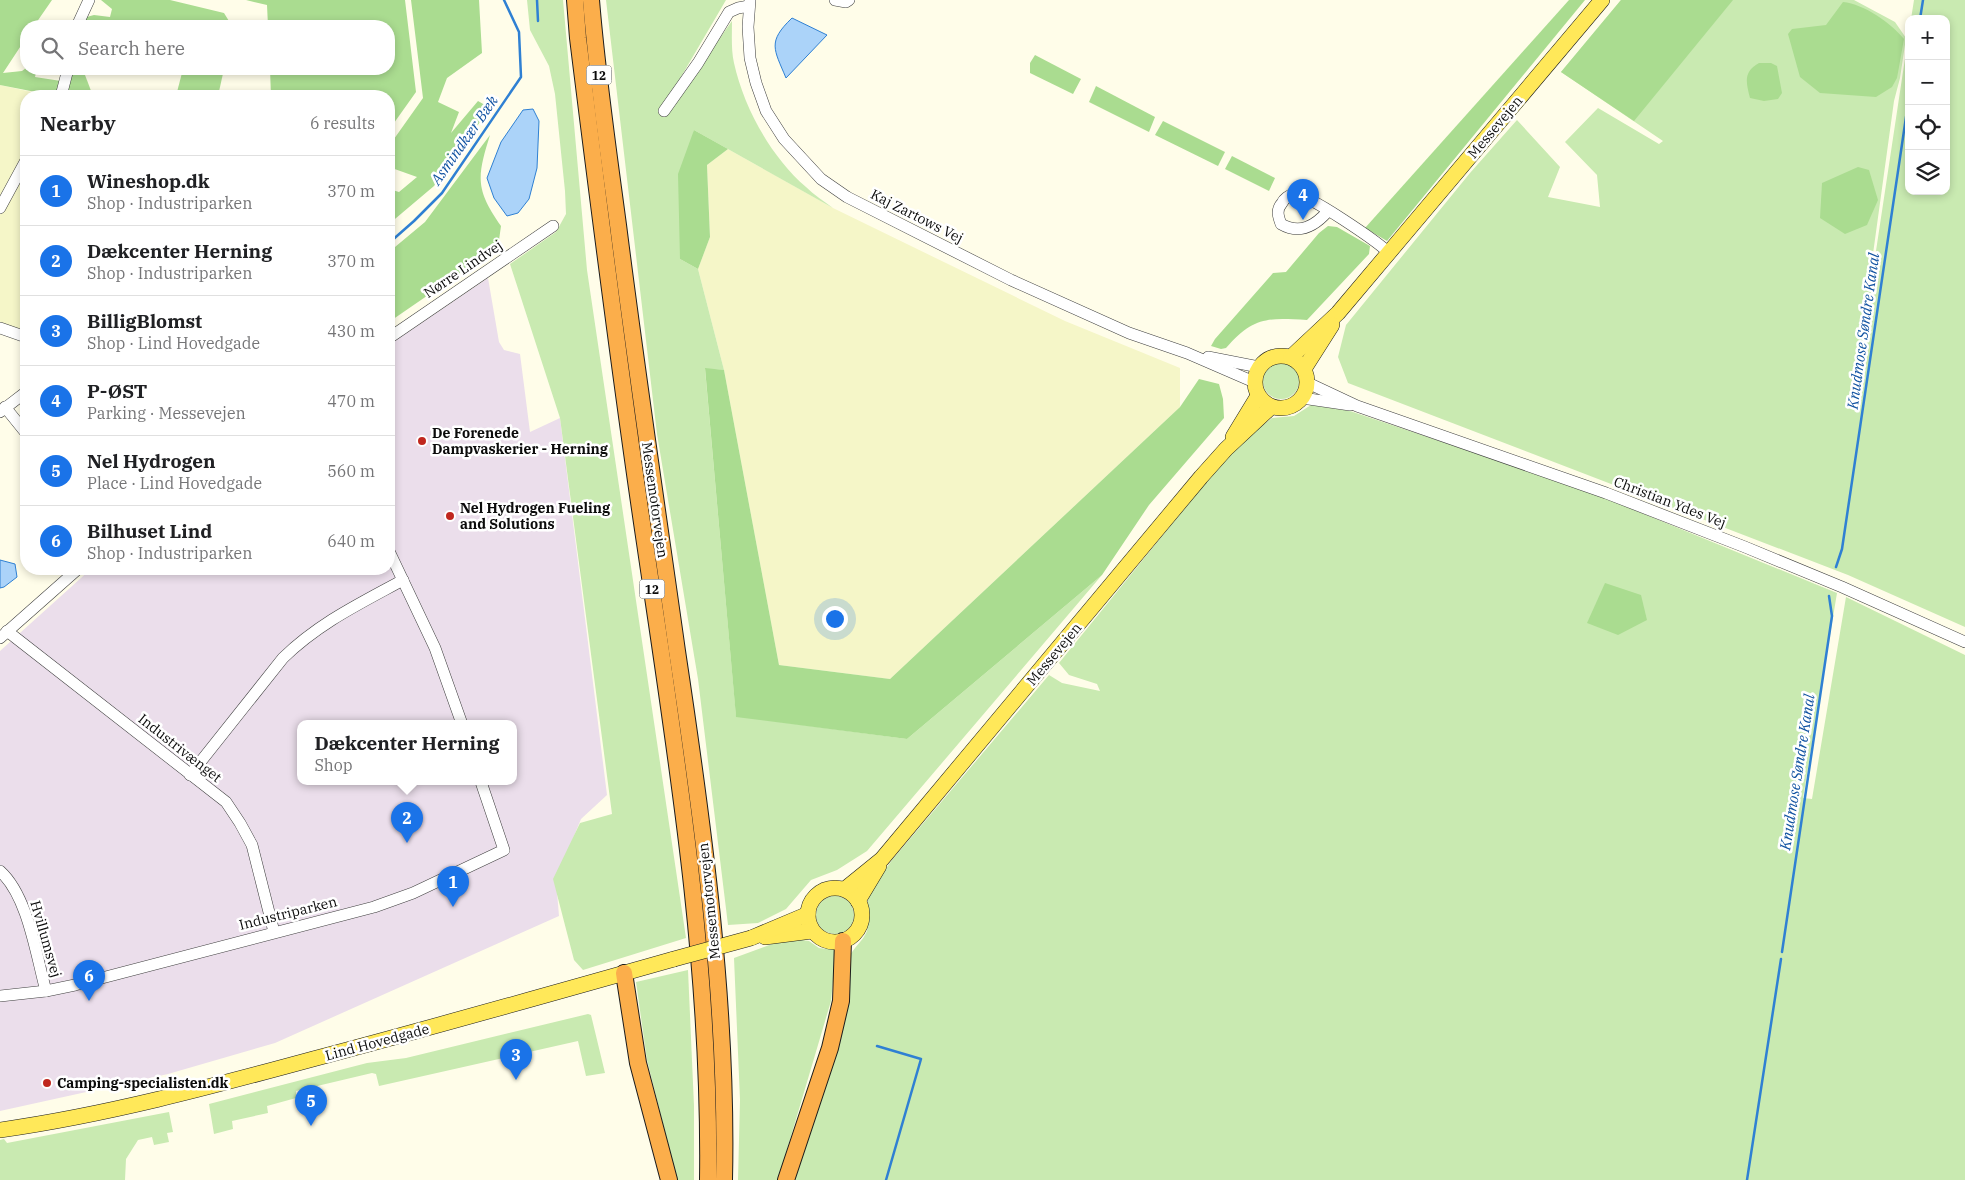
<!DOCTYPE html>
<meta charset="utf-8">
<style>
:root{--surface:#fff;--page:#f6f6f6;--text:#202124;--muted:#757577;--line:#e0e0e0;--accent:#1a73e8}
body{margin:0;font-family:"IBM Plex Serif",serif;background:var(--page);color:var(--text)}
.controls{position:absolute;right:15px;top:15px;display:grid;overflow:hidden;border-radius:10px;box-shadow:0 2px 8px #0003}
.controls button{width:45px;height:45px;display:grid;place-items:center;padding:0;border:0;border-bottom:1px solid var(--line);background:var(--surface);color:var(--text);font:25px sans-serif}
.you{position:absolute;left:834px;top:618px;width:18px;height:18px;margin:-12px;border:4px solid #fff;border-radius:50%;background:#1a73e8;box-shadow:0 0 0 8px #1a73e833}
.badge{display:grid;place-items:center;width:32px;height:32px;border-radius:50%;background:var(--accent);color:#fff;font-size:16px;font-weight:700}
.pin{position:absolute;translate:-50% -41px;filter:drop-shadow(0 1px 2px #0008)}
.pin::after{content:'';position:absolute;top:26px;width:18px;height:15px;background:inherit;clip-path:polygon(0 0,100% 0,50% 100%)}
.popup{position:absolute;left:297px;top:720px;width:220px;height:65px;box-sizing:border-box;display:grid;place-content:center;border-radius:10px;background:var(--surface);filter:drop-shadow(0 1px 4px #0005);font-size:16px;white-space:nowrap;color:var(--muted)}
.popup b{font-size:19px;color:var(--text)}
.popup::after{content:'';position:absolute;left:50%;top:100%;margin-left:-10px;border:10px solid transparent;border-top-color:var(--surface)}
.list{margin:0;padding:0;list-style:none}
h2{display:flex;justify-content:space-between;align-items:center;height:65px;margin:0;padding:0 20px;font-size:21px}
h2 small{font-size:16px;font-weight:400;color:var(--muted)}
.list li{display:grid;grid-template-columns:32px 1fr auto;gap:15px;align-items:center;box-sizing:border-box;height:70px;padding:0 20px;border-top:1px solid var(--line)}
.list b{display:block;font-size:19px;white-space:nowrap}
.list p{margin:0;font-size:16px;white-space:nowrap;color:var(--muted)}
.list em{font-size:16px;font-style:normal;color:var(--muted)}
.icon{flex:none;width:28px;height:28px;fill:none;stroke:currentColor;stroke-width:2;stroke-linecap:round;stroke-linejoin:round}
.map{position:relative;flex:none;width:1965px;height:1180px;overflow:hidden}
.search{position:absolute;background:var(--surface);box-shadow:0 2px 8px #0003;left:20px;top:20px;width:375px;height:55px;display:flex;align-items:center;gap:12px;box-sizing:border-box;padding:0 18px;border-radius:20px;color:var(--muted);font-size:19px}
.panel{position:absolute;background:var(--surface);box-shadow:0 2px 8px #0003;left:20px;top:90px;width:375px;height:485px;border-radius:20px}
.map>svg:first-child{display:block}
</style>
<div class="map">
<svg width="1965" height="1180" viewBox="0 0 1965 1180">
<rect width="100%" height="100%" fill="#fffde9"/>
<path fill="#ebdeeb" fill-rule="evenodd" d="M 488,278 L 499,342 L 504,350 L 520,354 L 530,432 L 560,418 L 607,795 L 581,819 L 556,880 L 559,916 L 275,1043 L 168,1074 L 0,1111 L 0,651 L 91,569 L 389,569 L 389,345 ZM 301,724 L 513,724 L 513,782 L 301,782 Z"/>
<g fill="#f5f6c8">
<path d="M 0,85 L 50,96 L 26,96 L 26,331 L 0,324 Z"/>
<path d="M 728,149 L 833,208 L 1065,321 L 1180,368 L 1180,407 L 890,679 L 779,665 L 724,370 L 698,269 L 710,237 L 707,165 Z"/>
</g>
<g fill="#c9eab1">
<path d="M 527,0 L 563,0 L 587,270 L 686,938 L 583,970 L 574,960 L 553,879 L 580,823 L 612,814 L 560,418 L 510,264 L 556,232 L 566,214 L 565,191 L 555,94 L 549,66 L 530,30 Z"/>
<path d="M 606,0 L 726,0 L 661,111 L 664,116 L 732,21 C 732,34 731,50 734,63 C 744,108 771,157 806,187 C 814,195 824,201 833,208 L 694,130 L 680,259 L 698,269 L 724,370 L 705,369 L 736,716 L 907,739 L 1102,575 L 867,851 L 837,870 L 811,880 L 786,909 L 758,923 L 728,925 L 698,679 L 657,434 Z"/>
<path d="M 1621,0 L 1854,0 L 1895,22 L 1906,38 L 1900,78 L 1894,101 L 1869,283 L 1871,284 L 1909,32 L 1909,191 L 1946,191 L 1946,19 L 1911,19 L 1914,0 L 1965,0 L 1965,627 L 1848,575 L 1348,383 L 1338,357 L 1346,325 L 1470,173 L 1517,120 L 1560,167 L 1548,197 L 1600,207 L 1597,175 L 1565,142 L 1598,108 L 1659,144 L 1663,141 L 1561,72 Z"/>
<circle cx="1281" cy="381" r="18"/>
<path d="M 1311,405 L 1350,411 L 1583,489 L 1837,593 L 1803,798 L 1812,799 L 1846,597 L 1965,655 L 1965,1180 L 795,1180 L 836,1048 L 849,957 C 854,947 863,941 867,931 C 869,924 866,915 867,908 C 868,889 882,875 892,860 L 1049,675 L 1062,683 L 1100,691 L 1097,684 L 1069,675 L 1059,663 L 1233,449 L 1272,418 L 1294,416 Z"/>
<circle cx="835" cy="915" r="19"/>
<path d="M 788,938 L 809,941 L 819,948 L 836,950 L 831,1001 L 778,1180 L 738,1180 L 740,1100 L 734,958 Z"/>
<path d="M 688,970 L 694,1106 L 694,1180 L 677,1180 L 647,1060 L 636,982 Z"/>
<path d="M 588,1014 L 591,1015 L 605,1073 L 586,1076 L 578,1041 L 379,1086 L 376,1074 L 372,1073 L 296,1091 L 296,1098 L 267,1106 L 268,1113 L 232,1121 L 233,1129 L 214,1134 L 209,1104 L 367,1063 L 406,1058 Z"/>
<path d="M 169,1112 L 173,1132 L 167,1133 L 169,1142 L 154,1145 L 152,1137 L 138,1140 L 126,1159 L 125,1180 L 0,1180 L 0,1140 L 4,1139 L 7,1143 Z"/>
</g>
<g fill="#aadc90">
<path d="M 0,0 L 52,0 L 34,26 L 26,26 L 26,38 L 3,73 L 22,71 L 26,68 L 54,69 L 53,70 L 37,69 L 35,77 L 61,81 L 56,96 L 0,85 Z"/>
<path d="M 101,0 L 170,0 L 224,13 L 232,26 L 82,26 L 83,18 L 94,15 L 110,17 L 112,9 Z"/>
<path d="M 246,0 L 405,0 L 416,92 L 389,130 L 389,96 L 271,96 L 270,69 L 389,69 L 389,26 L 268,26 L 267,5 Z"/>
<path d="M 411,0 L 479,0 L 482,53 L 447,78 L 438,102 L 459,112 L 451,133 L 478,101 L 490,108 L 434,186 L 389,224 L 389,189 L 399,192 L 417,177 L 389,167 L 389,146 L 423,98 Z"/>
<path d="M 1569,0 L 1585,0 L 1387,241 L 1365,228 Z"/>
<path d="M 1621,0 L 1733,0 L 1634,121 L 1561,72 Z"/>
<path d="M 1843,2 C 1864,4 1891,23 1904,39 L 1897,78 L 1892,87 L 1876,97 L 1820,93 L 1800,77 L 1788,34 L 1792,29 L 1826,25 Z"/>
<path d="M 1035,55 L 1081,79 L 1073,94 L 1030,73 L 1030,63 Z"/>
<path d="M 1759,63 L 1771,63 L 1777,66 L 1782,93 L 1778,99 L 1764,101 L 1750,98 C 1746,82 1743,72 1759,63 Z"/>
<path d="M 183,69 L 224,69 L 218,96 L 176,96 Z"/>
<path d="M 72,72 L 85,75 L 93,96 L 64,96 Z"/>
<path d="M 1096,86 L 1155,117 L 1149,132 L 1089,102 Z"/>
<path d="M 1163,121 L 1225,152 L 1218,166 L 1155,135 Z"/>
<path d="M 694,130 L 728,149 L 707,165 L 710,237 L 698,269 L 680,259 L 678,174 Z"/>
<path d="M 490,135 C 477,177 475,189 501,226 L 498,247 L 389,322 L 389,252 L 425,222 Z"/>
<path d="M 1232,156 L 1275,178 L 1269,191 L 1225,169 Z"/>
<path d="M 1858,167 L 1869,170 L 1878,200 L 1867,225 L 1845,234 L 1820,218 L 1822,183 Z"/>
<path d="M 1328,226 L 1337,227 L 1370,246 L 1369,254 L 1307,320 C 1268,318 1254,316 1226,348 L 1221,349 L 1211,346 L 1215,339 L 1273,273 L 1286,272 L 1319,233 Z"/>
<path d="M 705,368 L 724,370 L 779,665 L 890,679 L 1180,407 L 1199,379 L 1219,384 L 1223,399 L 1224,418 L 1149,505 L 1102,575 L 907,739 L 736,717 Z"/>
<path d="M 1605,583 L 1641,595 L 1647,620 L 1618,635 L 1587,623 Z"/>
</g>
<g fill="#abd3f9" stroke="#2f80d3">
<path d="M 792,18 L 827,35 L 786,78 C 774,49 767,42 792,18 Z"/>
<path d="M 533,109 L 539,121 L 537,168 L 529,199 L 518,213 L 507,216 L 494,198 L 487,178 L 501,142 L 523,110 Z"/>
<path d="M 0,560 L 15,564 L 17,577 L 4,587 L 0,588 Z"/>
</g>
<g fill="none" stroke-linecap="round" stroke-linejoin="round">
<g stroke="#2f80d3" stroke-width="2.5">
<path d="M 537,0 L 538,21"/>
<path d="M 1920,19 L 1923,0"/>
<path d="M 389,243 L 414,221 L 442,193 L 521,77 L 519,32 L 504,0"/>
<path d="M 1836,567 L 1842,549 L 1909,97"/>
<path d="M 1782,952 L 1832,616 L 1829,596"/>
<path d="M 877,1046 L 921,1059 L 886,1180"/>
<path d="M 1747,1180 L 1781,959"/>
</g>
<g stroke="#3e3e3e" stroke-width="12">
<g id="minor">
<path d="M 750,0 L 748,27 L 750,58 L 756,83 L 766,111 L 784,139 L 821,179 L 847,197 L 1011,280 L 1129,333 L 1187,353 L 1254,382"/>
<path d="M 835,0 L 846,2 L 849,0"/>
<path d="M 77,26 L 89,0"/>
<path d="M 61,96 L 68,69"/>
<path d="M 664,111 L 698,63 L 729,12 L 738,8 L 749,6"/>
<path d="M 0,208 L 26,160"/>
<path d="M 1328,211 C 1315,226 1300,235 1281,224 C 1278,216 1276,210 1282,203 C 1284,199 1289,195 1294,194 C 1307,193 1378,242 1389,253"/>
<path d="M 0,328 L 26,337"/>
<path d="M 389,338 L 553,226"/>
<path d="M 1208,357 L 1259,367"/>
<path d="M 1308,383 L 1357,406 L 1606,493 L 1745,547 L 1842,587 L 1965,642"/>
<path d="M 1302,398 L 1350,405"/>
<path d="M 5,407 L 26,433"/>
<path d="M 0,412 L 26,392"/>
<path d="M 389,551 L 435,648 L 462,724"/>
<path d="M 7,631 L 226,802 L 240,823 L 252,845 L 274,932"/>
<path d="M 0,638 L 78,569"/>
<path d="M 190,775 L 283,658 C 319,623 359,604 403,580"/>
<path d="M 0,871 C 28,896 36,955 46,991"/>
<path d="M 0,996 L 46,991 L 75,985 L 374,907 L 413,893 L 504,850 L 481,782"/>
</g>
</g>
<g stroke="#1c1c1c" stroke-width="16">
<g id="major">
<circle cx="1281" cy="382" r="26"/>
<path d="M 1291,357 L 1338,313 L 1602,0"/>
<path d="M 1304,369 L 1332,325"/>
<path d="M 1233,437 L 1258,396"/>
<circle cx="835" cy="915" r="27"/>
<path d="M 845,889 L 882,859 L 1201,477 L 1226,449 L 1271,407"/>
<path d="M 858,901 L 879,866"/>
<path d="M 765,937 L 812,931"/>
<path d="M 751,938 L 808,914"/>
<path d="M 0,1130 C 106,1115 210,1087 313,1059 C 434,1027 554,993 674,959"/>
</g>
</g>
<g stroke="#1c1c1c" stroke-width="18">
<g id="highway">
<path d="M 575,0 L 578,38 C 599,207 620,375 645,543 C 676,754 711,966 708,1180"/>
<path d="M 591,0 C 597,75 608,150 618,225 C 636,368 657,509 677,651 C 703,824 728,1005 724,1180"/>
<path d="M 624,973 L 638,1063 L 669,1180"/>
<path d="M 786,1180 L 830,1048 L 841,1001 L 843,941"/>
</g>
</g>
<use href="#minor" stroke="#fff" stroke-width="11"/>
<use href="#major" stroke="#ffe859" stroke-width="15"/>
<use href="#highway" stroke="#fbae4b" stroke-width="16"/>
<g stroke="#1c1c1c" stroke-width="16" stroke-linecap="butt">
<path id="major-bridge" d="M 674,959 L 751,938"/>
</g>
<use href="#major-bridge" stroke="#ffe859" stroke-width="15"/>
</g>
<g fill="#c0271e" stroke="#fff" stroke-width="2">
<circle cx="422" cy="441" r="5"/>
<circle cx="450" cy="516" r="5"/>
<circle cx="47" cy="1083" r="5"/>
</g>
<g text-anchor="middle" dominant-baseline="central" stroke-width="5" stroke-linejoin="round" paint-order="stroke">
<g fill="#fff" stroke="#545454" stroke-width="1">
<rect x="586.5" y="65.5" width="25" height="19" rx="4"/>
<rect x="639.5" y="579.5" width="25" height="19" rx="4"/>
</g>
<g font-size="12" font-weight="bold" fill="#0b0b0b">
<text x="599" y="75">12</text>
<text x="652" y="589">12</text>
</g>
<g font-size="14" fill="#0b0b0b" stroke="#fff">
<text transform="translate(1495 127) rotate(-50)">Messevejen</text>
<text transform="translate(917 216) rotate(27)">Kaj Zartows Vej</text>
<text transform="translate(463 269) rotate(-34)">Nørre Lindvej</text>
<text transform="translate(655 500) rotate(82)">Messemotorvejen</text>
<text transform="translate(1670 502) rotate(21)">Christian Ydes Vej</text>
<text transform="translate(1054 654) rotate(-50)">Messevejen</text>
<text transform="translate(180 748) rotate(38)">Industrivænget</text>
<text transform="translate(709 901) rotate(-96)">Messemotorvejen</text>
<text transform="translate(288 913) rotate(-14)">Industriparken</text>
<text transform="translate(46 939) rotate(74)">Hvillumsvej</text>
<text transform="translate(377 1042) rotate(-15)">Lind Hovedgade</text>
</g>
<g font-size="14" font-weight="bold" fill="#0b0b0b" stroke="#fff" text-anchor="start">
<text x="432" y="433">De Forenede<tspan x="432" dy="16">Dampvaskerier - Herning</tspan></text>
<text x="460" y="508">Nel Hydrogen Fueling<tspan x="460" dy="16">and Solutions</tspan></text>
<text x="57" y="1083">Camping-specialisten.dk</text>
</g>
<g font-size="15" font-style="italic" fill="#1052a1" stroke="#fff">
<text transform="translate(464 140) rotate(-55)">Asmindkær Bæk</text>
<text transform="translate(1863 331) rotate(-82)">Knudmose Søndre Kanal</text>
<text transform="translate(1797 772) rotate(-81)">Knudmose Søndre Kanal</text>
</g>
</g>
</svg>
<div class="controls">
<button>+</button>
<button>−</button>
<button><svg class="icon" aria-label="locate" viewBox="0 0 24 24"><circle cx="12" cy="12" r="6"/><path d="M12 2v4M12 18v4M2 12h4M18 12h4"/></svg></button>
<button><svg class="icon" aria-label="layers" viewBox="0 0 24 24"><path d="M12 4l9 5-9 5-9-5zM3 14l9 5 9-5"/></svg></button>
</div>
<div class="you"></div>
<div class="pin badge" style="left:453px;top:907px">1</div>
<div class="pin badge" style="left:407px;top:843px">2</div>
<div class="popup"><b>Dækcenter Herning</b>Shop</div>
<div class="pin badge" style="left:516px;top:1080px">3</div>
<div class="pin badge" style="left:1303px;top:220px">4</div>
<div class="pin badge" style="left:311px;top:1126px">5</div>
<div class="pin badge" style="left:89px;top:1001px">6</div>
<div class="search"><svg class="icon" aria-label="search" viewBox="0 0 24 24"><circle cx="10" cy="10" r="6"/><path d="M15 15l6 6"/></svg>Search here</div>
<section class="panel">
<h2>Nearby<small>6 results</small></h2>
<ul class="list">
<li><span class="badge">1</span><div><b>Wineshop.dk</b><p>Shop · Industriparken</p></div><em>370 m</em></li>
<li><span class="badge">2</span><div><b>Dækcenter Herning</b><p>Shop · Industriparken</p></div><em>370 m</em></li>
<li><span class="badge">3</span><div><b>BilligBlomst</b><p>Shop · Lind Hovedgade</p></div><em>430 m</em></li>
<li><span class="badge">4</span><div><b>P-ØST</b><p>Parking · Messevejen</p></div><em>470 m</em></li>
<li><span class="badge">5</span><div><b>Nel Hydrogen</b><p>Place · Lind Hovedgade</p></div><em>560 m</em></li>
<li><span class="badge">6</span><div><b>Bilhuset Lind</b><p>Shop · Industriparken</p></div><em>640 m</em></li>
</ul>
</section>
</div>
